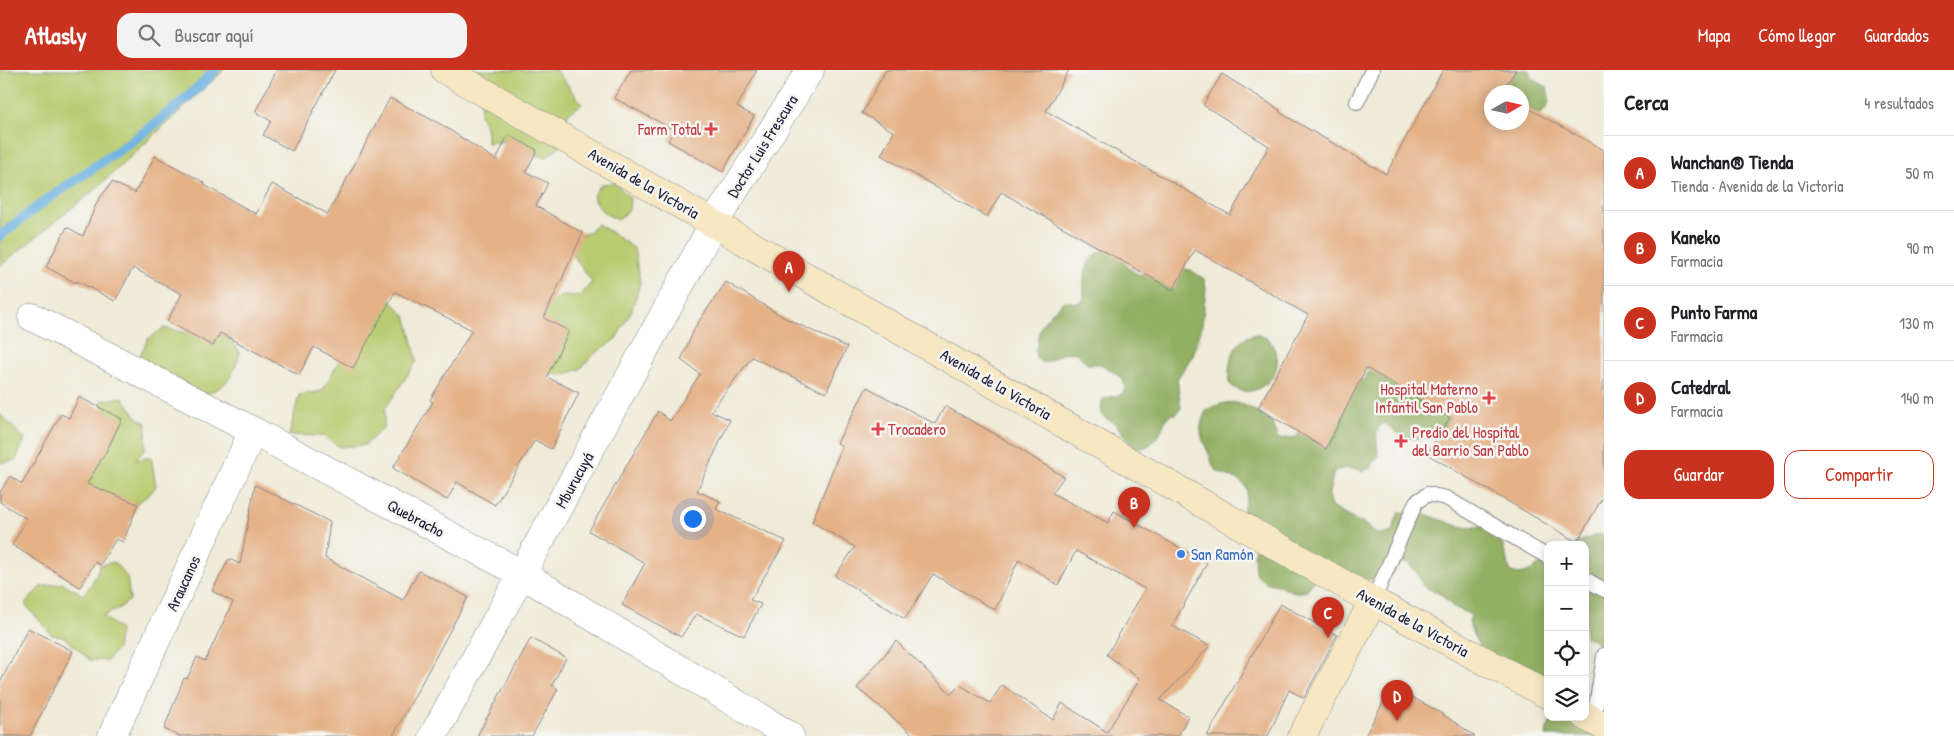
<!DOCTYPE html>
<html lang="es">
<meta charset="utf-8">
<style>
:root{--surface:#fff;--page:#f2f2f2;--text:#202124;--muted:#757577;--line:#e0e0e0;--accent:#c8321e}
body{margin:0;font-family:"Patrick Hand",sans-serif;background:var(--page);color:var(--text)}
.controls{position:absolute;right:15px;bottom:15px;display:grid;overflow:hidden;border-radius:10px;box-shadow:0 2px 12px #0003}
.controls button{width:45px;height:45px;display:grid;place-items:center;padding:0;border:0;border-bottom:1px solid var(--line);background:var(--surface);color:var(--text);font:25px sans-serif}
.compass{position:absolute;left:1484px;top:15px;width:45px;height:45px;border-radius:50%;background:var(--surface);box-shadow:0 2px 12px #0003;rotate:81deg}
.you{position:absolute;left:692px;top:448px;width:18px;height:18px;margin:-12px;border:4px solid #fff;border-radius:50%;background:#1a73e8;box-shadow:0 0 0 8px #1a73e833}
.badge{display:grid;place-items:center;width:32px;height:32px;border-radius:50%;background:var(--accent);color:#fff;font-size:16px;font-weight:700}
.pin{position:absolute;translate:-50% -41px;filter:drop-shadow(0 1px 2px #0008)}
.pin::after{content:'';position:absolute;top:26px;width:18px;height:15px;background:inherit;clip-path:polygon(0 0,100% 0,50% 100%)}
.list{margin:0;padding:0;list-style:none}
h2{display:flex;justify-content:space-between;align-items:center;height:65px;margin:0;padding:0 20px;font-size:21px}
h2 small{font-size:16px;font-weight:400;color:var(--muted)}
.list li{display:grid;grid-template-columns:32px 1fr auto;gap:15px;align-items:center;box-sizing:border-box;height:75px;padding:0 20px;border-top:1px solid var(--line)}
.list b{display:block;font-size:19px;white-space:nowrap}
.list p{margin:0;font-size:16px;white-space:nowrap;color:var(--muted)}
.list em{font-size:16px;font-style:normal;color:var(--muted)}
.actions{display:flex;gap:10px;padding:15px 20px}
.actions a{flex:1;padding:11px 0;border:1px solid var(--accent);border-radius:15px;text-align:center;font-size:18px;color:var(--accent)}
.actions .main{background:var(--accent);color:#fff}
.icon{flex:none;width:28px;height:28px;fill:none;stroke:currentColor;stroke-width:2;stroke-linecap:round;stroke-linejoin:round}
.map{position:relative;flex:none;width:1604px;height:666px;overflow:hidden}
header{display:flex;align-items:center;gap:30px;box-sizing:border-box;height:70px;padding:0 25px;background:var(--accent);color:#fff}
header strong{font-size:24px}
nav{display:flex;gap:28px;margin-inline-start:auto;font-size:18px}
.search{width:350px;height:45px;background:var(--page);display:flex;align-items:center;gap:12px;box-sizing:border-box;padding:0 18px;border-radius:15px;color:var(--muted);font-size:19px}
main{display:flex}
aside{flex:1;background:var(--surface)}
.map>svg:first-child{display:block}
</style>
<header>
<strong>Atlasly</strong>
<div class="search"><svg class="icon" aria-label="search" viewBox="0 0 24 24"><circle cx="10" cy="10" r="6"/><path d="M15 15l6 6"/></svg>Buscar aquí</div>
<nav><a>Mapa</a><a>Cómo llegar</a><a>Guardados</a></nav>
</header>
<main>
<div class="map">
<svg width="1604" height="666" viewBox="0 0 1604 666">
<rect width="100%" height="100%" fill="#f6f6f2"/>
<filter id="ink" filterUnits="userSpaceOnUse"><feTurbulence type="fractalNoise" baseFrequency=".02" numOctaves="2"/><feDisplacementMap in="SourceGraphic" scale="10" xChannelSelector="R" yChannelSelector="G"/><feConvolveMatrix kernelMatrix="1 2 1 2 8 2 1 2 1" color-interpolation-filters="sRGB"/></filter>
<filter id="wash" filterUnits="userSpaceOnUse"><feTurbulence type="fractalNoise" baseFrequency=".0096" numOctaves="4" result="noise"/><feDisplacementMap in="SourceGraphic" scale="20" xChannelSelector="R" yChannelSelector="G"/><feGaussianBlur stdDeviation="1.12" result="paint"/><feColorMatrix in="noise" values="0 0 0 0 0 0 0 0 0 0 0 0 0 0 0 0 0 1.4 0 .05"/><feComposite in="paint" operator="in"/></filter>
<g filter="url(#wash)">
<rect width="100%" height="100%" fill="#efebd8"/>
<g fill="#b8cb6f" stroke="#6d7655">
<path d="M 0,0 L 224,0 L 99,116 L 0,196 Z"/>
<path d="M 469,0 L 556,0 L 582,34 L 568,43 L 566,55 L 568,70 L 546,87 L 529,84 L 517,70 L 487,73 L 487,61 L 480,44 L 481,35 Z"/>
<path d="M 615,113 L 630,128 L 629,140 L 620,149 C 603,145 601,141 593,126 L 601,114 Z"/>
<path d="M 598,154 L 634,178 L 640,213 L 632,240 L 616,269 L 594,284 L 580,299 L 563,305 L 547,303 L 543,265 L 545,235 L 563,225 L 580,226 L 592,212 L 573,185 L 573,168 L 587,163 Z"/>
<path d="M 369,213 L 392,232 L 407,248 L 417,291 L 385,339 L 384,357 L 365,375 L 340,377 L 323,366 L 289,365 L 299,325 L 322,321 L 348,276 Z"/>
<path d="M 164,258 L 188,263 L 207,261 L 230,268 L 240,283 C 232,308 229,315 204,325 L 139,287 L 148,269 Z"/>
<path d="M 122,327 L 136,346 L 147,354 L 145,379 L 136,390 L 151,387 L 156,416 L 150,424 L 137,433 L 92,431 L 82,400 L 107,350 L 101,331 Z"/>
<path d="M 0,344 L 25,369 L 16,390 L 0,393 Z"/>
<path d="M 114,492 L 127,507 L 130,530 L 115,541 L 103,546 L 120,560 L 117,579 L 107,591 L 90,590 L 64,567 L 52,565 L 25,534 L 40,517 L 63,513 L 83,525 L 91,515 L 100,495 Z"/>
</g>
<g fill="#92af62" stroke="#5a684e">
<path d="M 1475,0 L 1529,0 C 1531,10 1539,12 1547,17 C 1550,29 1551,34 1542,43 L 1528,44 L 1522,39 L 1522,22 L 1495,21 Z"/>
<path d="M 1103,181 C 1122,182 1124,202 1144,206 L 1149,201 L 1183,199 L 1191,200 L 1204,209 L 1206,218 L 1202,256 L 1193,285 L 1177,309 L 1181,338 L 1177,344 L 1170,344 C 1163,352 1162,363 1154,371 C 1135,390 1128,368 1116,355 C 1112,350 1106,350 1101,344 L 1102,330 C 1109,326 1115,327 1123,324 L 1125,317 L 1123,310 L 1119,306 L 1101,294 L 1087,294 L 1077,283 C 1059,280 1057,289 1043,293 L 1037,289 L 1035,283 C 1038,274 1037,266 1040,259 C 1042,252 1058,236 1064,231 L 1077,233 L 1084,230 C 1083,212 1083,188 1103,181 Z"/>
<path d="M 1256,264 L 1269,269 C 1272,275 1276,281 1277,287 C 1281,312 1246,334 1229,313 C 1227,293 1234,268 1256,264 Z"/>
<path d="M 1371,295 L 1450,348 C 1448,351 1447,355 1444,358 C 1434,370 1411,372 1399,364 C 1393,360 1390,355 1383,353 C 1372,362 1379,374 1378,387 L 1370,398 L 1363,401 C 1353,397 1344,398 1334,401 L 1329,423 L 1331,437 C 1341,441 1353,451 1362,452 C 1374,461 1375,468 1393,462 L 1396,449 L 1399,443 C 1420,438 1440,451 1459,456 C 1471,460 1481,453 1492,461 C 1505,470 1505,490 1511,502 C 1527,508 1534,496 1548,490 L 1548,608 L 1536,609 L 1484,584 L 1473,565 L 1469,552 L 1471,545 L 1452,536 L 1442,525 L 1423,516 L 1417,503 L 1408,493 L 1400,493 L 1393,504 C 1384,507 1367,512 1358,509 C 1338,501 1348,493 1319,495 C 1314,509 1311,527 1292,521 C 1287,520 1282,515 1277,515 C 1267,513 1261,512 1255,502 L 1254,482 L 1256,475 C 1252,468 1245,460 1243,452 C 1240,441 1250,428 1246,418 C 1241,407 1226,407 1217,401 C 1211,396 1212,390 1209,384 C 1201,367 1197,359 1206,341 C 1226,329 1238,330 1257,342 C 1263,346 1270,349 1273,354 C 1275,359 1276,365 1278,369 L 1297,367 L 1300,360 L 1354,315 C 1364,311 1367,305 1371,295 Z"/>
<path d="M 1596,465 L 1604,465 L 1604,580 L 1593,569 L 1585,567 L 1585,475 L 1572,475 Z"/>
<path d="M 1553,647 L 1585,647 L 1604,666 L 1546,666 L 1547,659 Z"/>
</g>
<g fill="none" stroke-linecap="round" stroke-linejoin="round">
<path stroke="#6bb1e1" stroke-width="10" d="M 0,166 C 16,154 32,140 48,129 C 106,88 167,52 215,0"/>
</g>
<g id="blocks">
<g fill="#e5b186">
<path d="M 277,0 L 335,0 L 292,81 L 263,65 L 271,51 L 255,42 Z"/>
<path d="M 631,0 L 757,0 L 737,37 L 754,46 L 723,102 L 668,71 L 674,60 L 614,28 Z"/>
<path d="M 886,0 L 1069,0 L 1046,41 L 1230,145 L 1269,76 L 1203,35 L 1222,4 L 1280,40 L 1279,42 L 1386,104 L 1443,0 L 1516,0 L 1501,22 L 1492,22 L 1492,52 L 1522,52 L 1522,35 L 1604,80 L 1604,425 L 1577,472 L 1427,384 L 1450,348 L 1366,298 L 1326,379 L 1258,338 L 1308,245 L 1195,180 L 1173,220 L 1001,122 L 987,147 L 881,85 L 894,62 L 862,43 Z"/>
<path d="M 390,28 L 442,55 L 496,90 L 508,65 L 537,80 L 526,102 L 548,113 L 536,136 L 583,163 L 544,248 L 569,261 L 547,307 L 579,323 L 551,379 L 535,370 L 495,435 L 457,412 L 447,430 L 393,398 L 433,332 L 430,330 L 472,260 L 395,222 L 353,298 L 314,277 L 299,305 L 220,263 L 213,276 L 167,251 L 182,224 L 133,198 L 115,231 L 77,211 L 76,213 L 46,197 L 67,157 L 83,166 L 97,132 L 112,112 L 135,123 L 155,86 L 205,113 L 204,115 L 256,144 L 272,114 L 328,144 Z"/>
<path d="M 726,212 L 785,248 L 847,277 L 826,323 L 752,287 L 711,341 L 730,350 L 697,421 L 720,431 L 716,439 L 786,471 L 750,530 L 761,534 L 744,566 L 696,544 L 681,567 L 622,535 L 645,493 L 589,461 L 658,341 L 670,351 L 700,304 L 681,290 L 695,257 Z"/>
<path d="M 867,317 L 935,354 L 945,336 L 997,365 L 1064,407 L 1052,423 L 1108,453 L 1114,441 L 1207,493 L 1172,556 L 1210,576 L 1160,630 L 1188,646 L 1178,666 L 915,666 L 857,618 L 896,571 L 951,624 L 960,615 L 990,633 L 1002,615 L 1053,650 L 1062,633 L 1107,662 L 1140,609 L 1107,585 L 1145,519 L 1076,481 L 1058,515 L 1019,489 L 995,540 L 933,504 L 905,549 L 835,506 L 855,477 L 812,452 L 842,376 L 837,373 Z"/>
<path d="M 79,327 L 122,349 L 107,380 L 87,414 L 138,434 L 123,472 L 116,469 L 100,495 L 95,492 L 80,517 L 12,475 L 27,449 L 0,432 L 0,422 L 10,406 L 22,414 L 61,344 L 69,348 Z"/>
<path d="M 255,415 L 330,452 L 325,488 L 371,513 L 403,530 L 419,501 L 468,527 L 393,666 L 179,666 L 164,659 L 184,608 L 187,609 L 197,587 L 205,591 L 233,532 L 212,521 L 229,489 L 240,494 Z"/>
<path d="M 1280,534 L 1337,565 L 1304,628 L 1289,620 L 1268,666 L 1207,666 Z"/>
<path d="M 28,558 L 73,581 L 30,666 L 0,666 L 0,613 Z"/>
<path d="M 531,568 L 566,588 L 552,615 L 558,619 L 532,666 L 477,666 Z"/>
<path d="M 1392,616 L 1439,642 L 1475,666 L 1365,666 Z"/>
</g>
</g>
</g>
<g filter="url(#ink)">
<use href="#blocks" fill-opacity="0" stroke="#88868a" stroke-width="1"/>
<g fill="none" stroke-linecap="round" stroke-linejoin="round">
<g stroke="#88868a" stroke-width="16">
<g id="lane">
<path d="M 1357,32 L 1372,0"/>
<path d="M 1585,509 L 1604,520"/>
<path d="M 1373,531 L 1416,432 L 1428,424 L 1446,428 L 1548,487"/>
<path d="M 1594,650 L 1604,585"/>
</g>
</g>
<g stroke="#88868a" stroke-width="29">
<g id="street">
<path d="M 32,247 L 253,361 L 522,504 L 790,666"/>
<path d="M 112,666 L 253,361"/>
<path d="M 433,666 L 714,153 L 810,0"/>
</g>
</g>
<g stroke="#88868a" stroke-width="29">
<g id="secondary">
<path d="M 445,0 L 1373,531 L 1548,625"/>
<path d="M 1585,646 L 1604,656"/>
<path d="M 1302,666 L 1373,531"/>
</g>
</g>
<use href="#lane" stroke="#fff" stroke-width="14"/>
<use href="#street" stroke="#fff" stroke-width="28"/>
<use href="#secondary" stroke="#f7e8c3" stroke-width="28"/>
</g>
</g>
<g fill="#e0444e" stroke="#f6f6f2" stroke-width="2">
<path d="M708.5 51.5h5v5h5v5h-5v5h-5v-5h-5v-5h5z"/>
<path d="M1486.5 320.5h5v5h5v5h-5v5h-5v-5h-5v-5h5z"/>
<path d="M875.5 351.5h5v5h5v5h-5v5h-5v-5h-5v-5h5z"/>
<path d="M1398.5 363.5h5v5h5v5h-5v5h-5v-5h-5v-5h5z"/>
</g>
<circle fill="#3f7fe0" stroke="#f6f6f2" stroke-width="2" cx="1181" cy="484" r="5"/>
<g text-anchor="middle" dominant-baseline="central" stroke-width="5" stroke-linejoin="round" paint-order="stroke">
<g font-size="16" fill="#be3a42" stroke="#f6f6f2" text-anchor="end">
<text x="701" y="59">Farm Total</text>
<text x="1478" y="319">Hospital Materno<tspan x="1478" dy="18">Infantil San Pablo</tspan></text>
<text x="888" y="359" text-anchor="start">Trocadero</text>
<text x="1412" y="362" text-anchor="start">Predio del Hospital<tspan x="1412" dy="18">del Barrio San Pablo</tspan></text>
</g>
<g font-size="16" fill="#22223b" stroke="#f6f6f2">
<text transform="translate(762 76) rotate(-58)">Doctor Luis Frescura</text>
<text transform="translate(644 113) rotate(30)">Avenida de la Victoria</text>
<text transform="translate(996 314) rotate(30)">Avenida de la Victoria</text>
<text transform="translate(574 410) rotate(-61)">Mburucuyá</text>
<text transform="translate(416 448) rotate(28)">Quebracho</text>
<text transform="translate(183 513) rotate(-65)">Araucanos</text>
<text transform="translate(1413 552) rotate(29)">Avenida de la Victoria</text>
</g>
<g font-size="16" fill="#366cbe" stroke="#f6f6f2" text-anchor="start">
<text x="1191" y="484">San Ramón</text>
</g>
</g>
</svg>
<div class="controls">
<button>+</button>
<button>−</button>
<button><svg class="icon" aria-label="locate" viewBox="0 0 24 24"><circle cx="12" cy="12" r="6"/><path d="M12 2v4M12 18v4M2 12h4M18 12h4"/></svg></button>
<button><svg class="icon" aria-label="layers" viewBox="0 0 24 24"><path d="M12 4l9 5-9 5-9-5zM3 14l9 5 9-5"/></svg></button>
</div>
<svg class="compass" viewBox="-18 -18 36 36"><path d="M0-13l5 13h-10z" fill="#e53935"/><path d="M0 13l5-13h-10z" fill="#757577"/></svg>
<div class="you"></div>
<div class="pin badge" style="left:789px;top:222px">A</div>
<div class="pin badge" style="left:1134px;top:458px">B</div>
<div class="pin badge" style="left:1328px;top:568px">C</div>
<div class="pin badge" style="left:1397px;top:651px">D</div>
</div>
<aside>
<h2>Cerca<small>4 resultados</small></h2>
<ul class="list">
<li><span class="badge">A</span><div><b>Wanchan® Tienda</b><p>Tienda · Avenida de la Victoria</p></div><em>50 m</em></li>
<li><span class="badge">B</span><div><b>Kaneko</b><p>Farmacia</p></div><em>90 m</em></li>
<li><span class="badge">C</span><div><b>Punto Farma</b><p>Farmacia</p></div><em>130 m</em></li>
<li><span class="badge">D</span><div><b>Catedral</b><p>Farmacia</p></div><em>140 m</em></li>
</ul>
<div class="actions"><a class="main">Guardar</a><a>Compartir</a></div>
</aside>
</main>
